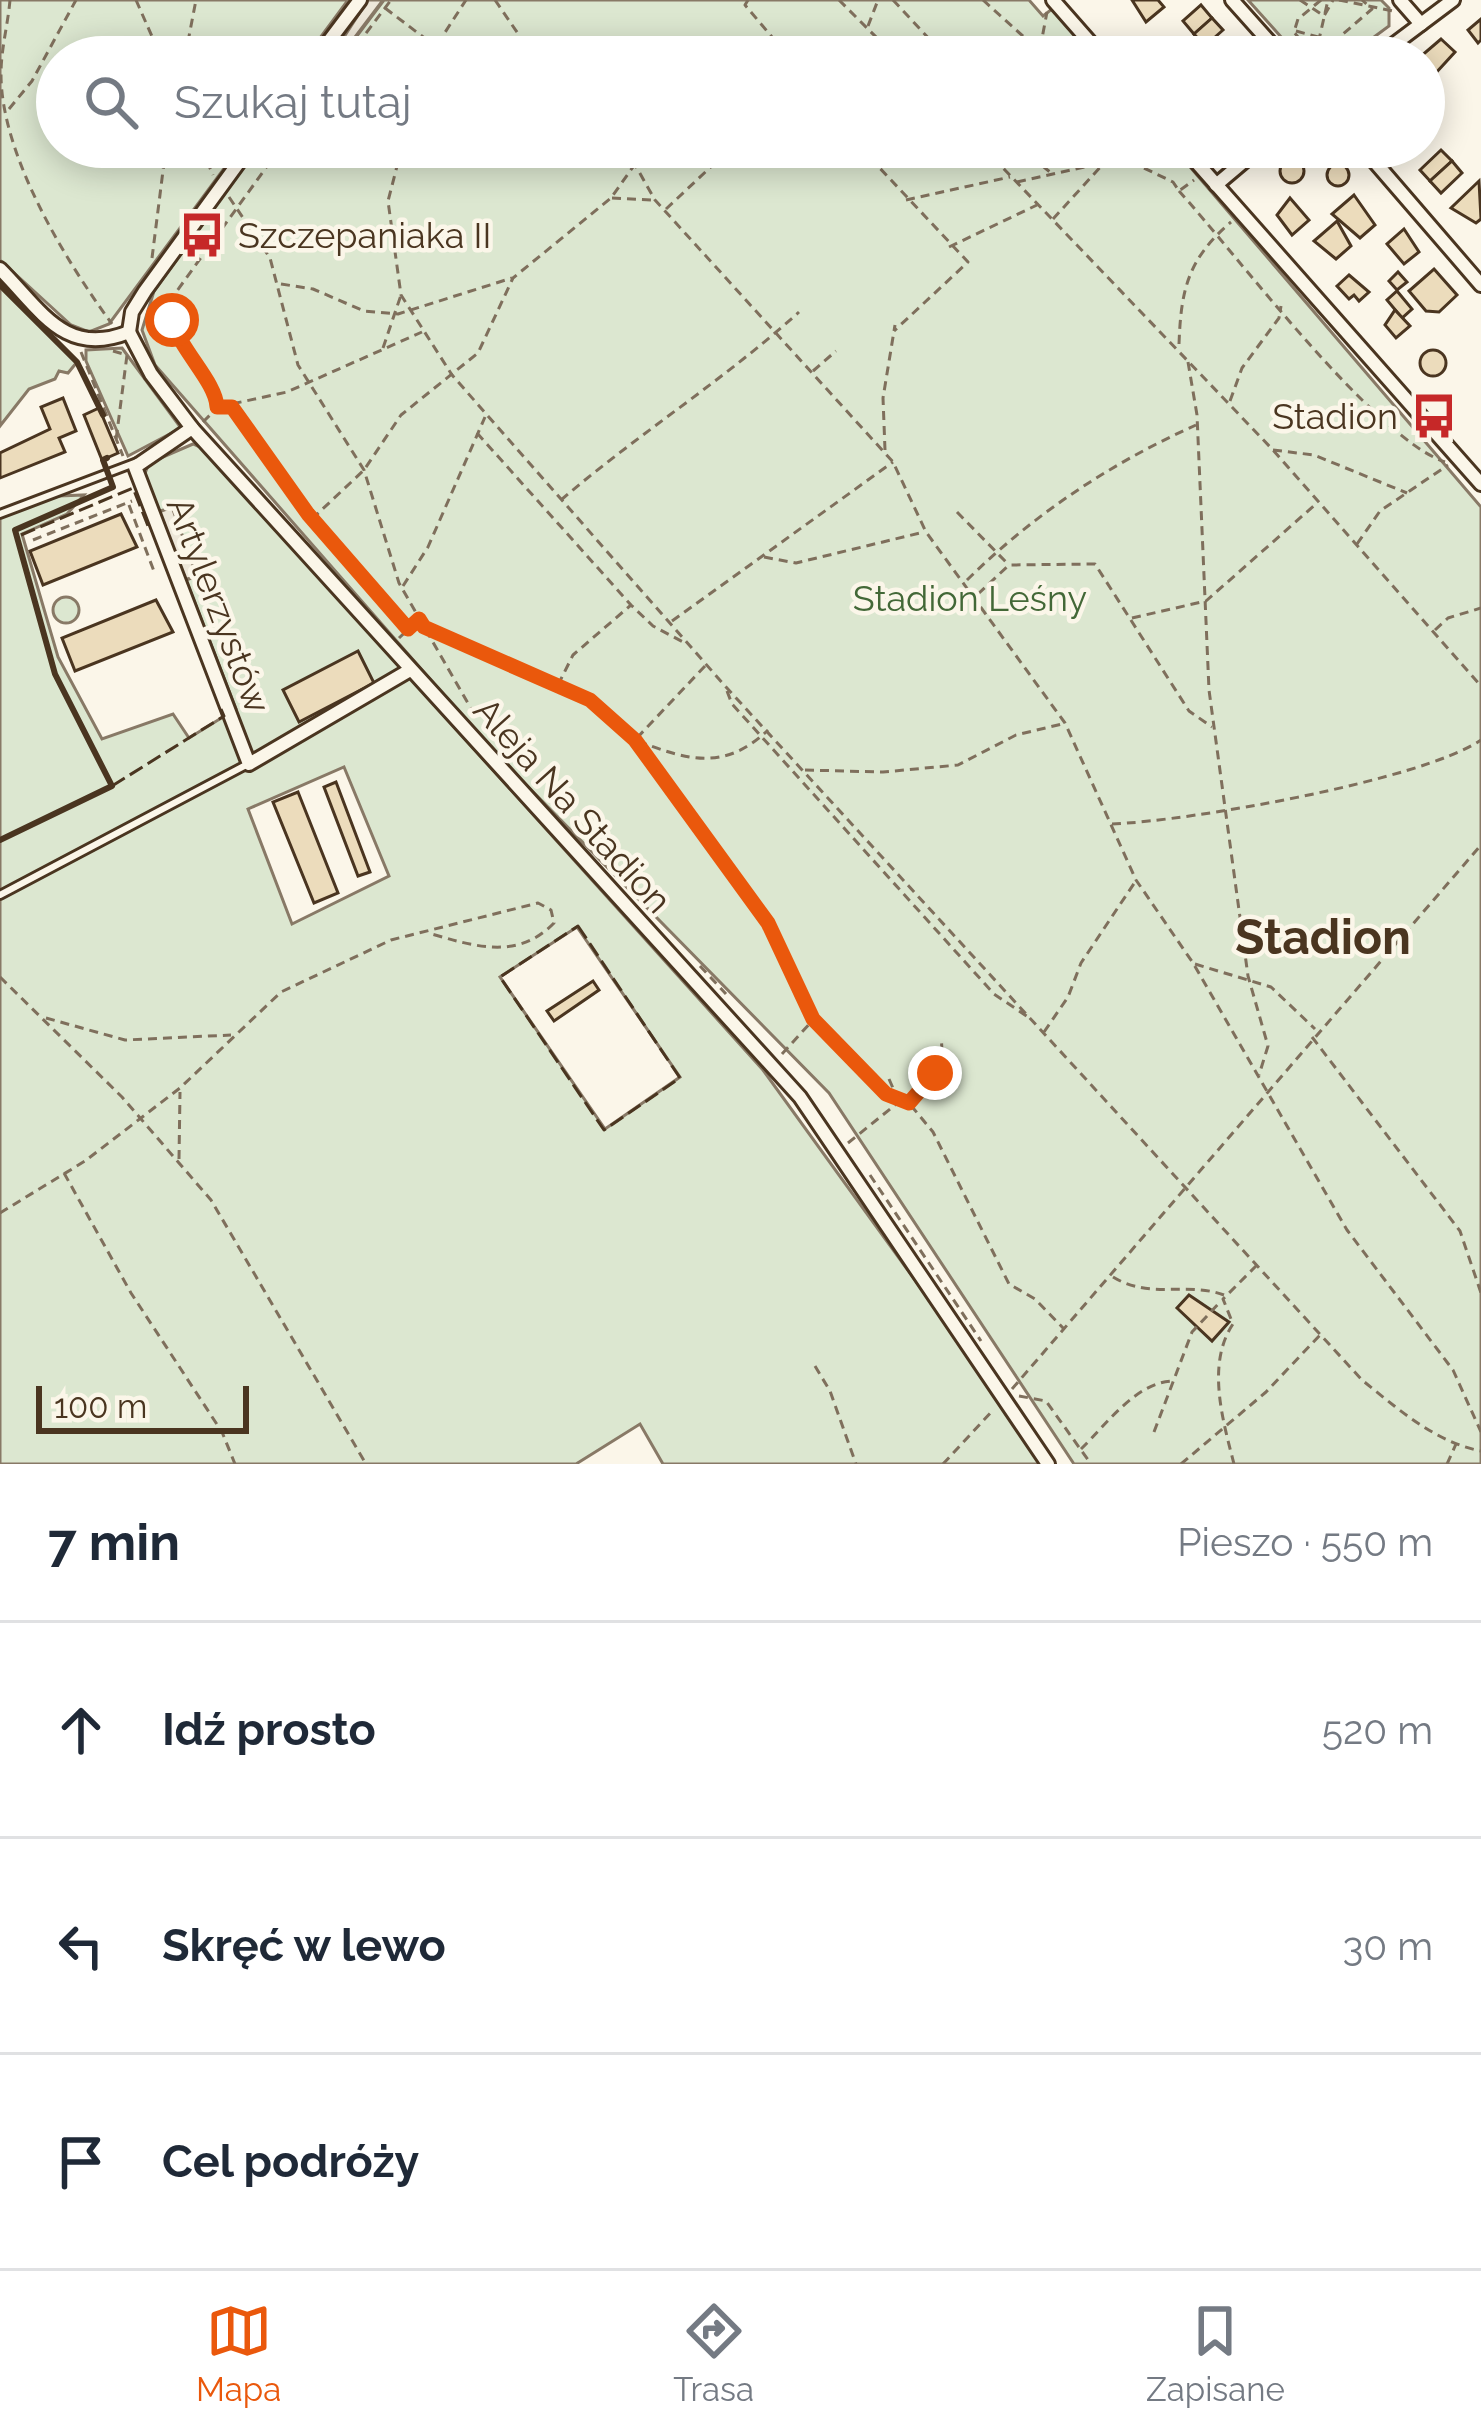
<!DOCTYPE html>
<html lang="pl">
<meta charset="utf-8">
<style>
:root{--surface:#fff;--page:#f2f2f3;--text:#1f2937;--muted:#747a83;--line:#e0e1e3;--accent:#ea580c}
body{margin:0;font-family:Raleway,sans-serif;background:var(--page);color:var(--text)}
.scale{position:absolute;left:36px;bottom:30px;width:213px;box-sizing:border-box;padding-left:12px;border:6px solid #4a3520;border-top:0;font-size:33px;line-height:42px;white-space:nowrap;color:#4a3520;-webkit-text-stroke:9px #fbf6e9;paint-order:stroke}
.stop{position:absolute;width:36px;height:36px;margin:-27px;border:9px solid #ea580c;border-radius:50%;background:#fff}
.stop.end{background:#ea580c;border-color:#fff;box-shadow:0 3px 12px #0008}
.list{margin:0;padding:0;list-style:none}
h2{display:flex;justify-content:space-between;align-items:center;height:156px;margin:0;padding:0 48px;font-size:51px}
h2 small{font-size:39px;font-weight:400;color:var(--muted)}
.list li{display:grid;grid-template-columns:78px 1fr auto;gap:36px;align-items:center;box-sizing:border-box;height:216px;padding:0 48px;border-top:3px solid var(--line)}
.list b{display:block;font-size:45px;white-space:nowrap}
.list em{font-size:39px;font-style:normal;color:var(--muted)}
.icon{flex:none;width:66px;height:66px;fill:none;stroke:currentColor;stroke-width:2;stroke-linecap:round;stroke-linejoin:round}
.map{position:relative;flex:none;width:1481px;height:1464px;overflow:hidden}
.search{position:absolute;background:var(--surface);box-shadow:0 6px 30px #0003;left:36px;right:36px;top:36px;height:132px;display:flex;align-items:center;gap:30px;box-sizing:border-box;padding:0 42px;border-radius:66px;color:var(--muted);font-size:45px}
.sheet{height:804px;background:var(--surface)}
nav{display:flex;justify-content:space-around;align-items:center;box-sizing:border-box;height:168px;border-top:3px solid var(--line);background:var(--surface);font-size:33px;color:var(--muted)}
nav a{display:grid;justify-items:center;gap:6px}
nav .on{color:var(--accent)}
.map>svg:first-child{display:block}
</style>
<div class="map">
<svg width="1481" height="1464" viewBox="0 0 1481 1464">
<rect width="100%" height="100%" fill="#fbf6e9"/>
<g fill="#dce7d0" stroke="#887966" stroke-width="3" fill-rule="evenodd">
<path d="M 0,0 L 348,0 L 306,57 L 57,57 L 57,147 L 240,147 L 109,324 L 89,332 L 71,325 L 0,260 Z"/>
<path d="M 384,0 L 1029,0 L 1043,16 L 1052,9 L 1095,57 L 341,57 Z"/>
<path d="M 1248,0 L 1381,0 L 1389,8 L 1389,26 L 1347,57 L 1299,57 Z"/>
<path d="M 258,147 L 1173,147 L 1481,507 L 1481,1464 L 1074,1464 L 829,1093 L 492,750 L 155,365 L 142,330 L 154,291 Z"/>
<path d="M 0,284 L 77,362 L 68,373 L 59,371 L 55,379 L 29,389 L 0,426 Z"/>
<path d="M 122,348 L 181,428 L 128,456 L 86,361 L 86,350 Z"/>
<path d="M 193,444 L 204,449 L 763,1070 L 1048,1464 L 663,1464 L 640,1424 L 576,1464 L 0,1464 L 0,515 L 58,496 L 84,495 L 67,514 L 22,534 L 58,657 L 102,739 L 173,714 L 189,738 L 236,709 L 186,580 L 197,576 L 171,507 L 156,513 L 144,476 L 149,463 ZM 344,767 L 389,876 L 292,924 L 248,809 ZM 577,927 L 680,1077 L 605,1129 L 500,977 Z"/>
<circle cx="66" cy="610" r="13"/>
</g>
<g fill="#ede7d9" stroke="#887966" stroke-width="3">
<path d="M 368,0 L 383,0 L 340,57 L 331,57 Z"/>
<path d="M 172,507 L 197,576 L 181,581 L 156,513 Z"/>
</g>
<g fill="#ecdcbc" stroke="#4a3520" stroke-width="3">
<path d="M 1132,0 L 1158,0 L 1164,7 L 1146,22 Z"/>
<path d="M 1201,5 L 1212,18 L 1194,34 L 1183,21 Z"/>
<path d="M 1212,18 L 1223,30 L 1205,46 L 1194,34 Z"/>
<path d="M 1481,19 L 1481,40 L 1478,43 L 1468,30 Z"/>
<path d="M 1441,39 L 1455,52 L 1434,75 L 1420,57 Z"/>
<path d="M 1155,40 L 1166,52 L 1138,57 L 1136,56 Z"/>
<path d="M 1424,69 L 1437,83 L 1424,95 Z"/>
<path d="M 1315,147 L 1335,147 L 1318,162 L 1309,152 Z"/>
<path d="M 1389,147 L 1417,147 L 1404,158 Z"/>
<path d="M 1441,150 L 1452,161 L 1430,181 L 1420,170 Z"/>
<circle cx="1292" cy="171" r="12"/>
<path d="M 1452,161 L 1462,173 L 1441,193 L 1430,181 Z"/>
<circle cx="1338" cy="175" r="11"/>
<path d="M 1479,181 L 1481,219 L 1476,223 L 1451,208 Z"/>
<path d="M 1354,195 L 1375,225 L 1360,238 L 1332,214 Z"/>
<path d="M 1290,198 L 1309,220 L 1292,235 L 1277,215 Z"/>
<path d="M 1337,221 L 1351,246 L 1336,259 L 1314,241 Z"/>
<path d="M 1404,229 L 1419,252 L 1404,264 L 1387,244 Z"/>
<path d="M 1434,269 L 1457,295 L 1439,312 L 1426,311 L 1409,291 Z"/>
<path d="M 1398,272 L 1407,282 L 1397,290 L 1389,281 Z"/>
<path d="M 1349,275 L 1369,292 L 1359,301 L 1354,295 L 1349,299 L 1337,286 Z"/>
<path d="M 1397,291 L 1412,309 L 1402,318 L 1387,300 Z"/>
<path d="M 1395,310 L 1410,326 L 1396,338 L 1385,325 Z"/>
<circle cx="1433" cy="363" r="13"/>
<path d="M 63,398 L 76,431 L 59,438 L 65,452 L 0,478 L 0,453 L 50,429 L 41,407 Z"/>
<path d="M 99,408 L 118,453 L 102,460 L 84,415 Z"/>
<path d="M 121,514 L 137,547 L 43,585 L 30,551 Z"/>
<path d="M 156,600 L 173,632 L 75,671 L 62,638 Z"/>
<path d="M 358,651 L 374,683 L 299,722 L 283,690 Z"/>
<path d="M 336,782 L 370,872 L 358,876 L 324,787 Z"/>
<path d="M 298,792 L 338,893 L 314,903 L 273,802 Z"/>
<path d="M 593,981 L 599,990 L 554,1021 L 547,1011 Z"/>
<path d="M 1189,1295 L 1229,1322 L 1212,1341 L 1177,1308 Z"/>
</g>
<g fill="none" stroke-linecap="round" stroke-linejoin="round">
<g stroke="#4a3520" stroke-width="12">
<g id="lane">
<path d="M 0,514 L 137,462"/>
<path d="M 0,895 L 246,765"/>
</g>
</g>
<g stroke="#4a3520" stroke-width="18">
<g id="street">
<path d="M 1053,0 L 1103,57"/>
<path d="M 1232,0 L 1283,57"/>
<path d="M 1400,0 L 1421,24"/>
<path d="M 317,57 L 360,0"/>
<path d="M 1377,57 L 1453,0"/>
<path d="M 1183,147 L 1481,484"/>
<path d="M 1362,147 L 1481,285"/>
<path d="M 1216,185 L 1261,147"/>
<path d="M 0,269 C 41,310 65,358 129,332"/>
<path d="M 129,332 L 151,374 L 192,428 L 800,1097 L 1048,1464"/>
<path d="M 129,332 L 132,312 L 145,291 L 250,147"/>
<path d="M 192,428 L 135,467 L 249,764 L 410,670"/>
</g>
</g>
<g stroke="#7f6f5c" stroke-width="3" stroke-dasharray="9 6" stroke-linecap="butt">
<path d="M 10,0 C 8,24 1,49 1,74 C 1,155 65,260 112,324"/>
<path d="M 136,0 L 161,57"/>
<path d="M 495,0 L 534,57"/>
<path d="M 748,0 L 745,5 L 772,37 L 749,57"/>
<path d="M 839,0 L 896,57"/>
<path d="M 893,0 L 946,57"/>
<path d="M 983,0 L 1046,57"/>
<path d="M 1300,0 L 1324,16 L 1333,0"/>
<path d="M 1321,0 L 1298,19 L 1294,32 L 1305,46 L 1328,47 L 1372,9 L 1362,0"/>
<path d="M 1339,0 L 1393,11"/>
<path d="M 385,8 L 435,46"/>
<path d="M 868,26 L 878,0"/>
<path d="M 1296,31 L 1333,41"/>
<path d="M 764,46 L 775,57"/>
<path d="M 1040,49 L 1047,12"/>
<path d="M 185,57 L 196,0"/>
<path d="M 348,57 L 391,0"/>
<path d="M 429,57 L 466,0"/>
<path d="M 860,57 L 877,42"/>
<path d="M 1315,57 L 1328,0"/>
<path d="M 9,109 L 32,81 L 76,0"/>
<path d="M 201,147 L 213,175"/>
<path d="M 402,147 L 388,201 L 401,295 L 452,375 L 726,687 L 1362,1380 C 1398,1409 1435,1442 1481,1451"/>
<path d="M 625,147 L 655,200 L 893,462 L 926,532 L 1065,723 L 1136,880 L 1193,963 L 1347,1230 L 1453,1370 L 1481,1432"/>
<path d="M 860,147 L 968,262 L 894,331"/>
<path d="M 983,147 L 1273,450 L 1481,686"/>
<path d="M 1019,147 L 1050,172"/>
<path d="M 1117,155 L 1173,182 L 1179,191 L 1194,180"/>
<path d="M 1017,182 L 1102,163"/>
<path d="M 1179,191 C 1236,254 1374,438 1445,462"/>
<path d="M 229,197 L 270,258 L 298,365 L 364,470 L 399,583 L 477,719"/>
<path d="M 612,198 L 651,200"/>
<path d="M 906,200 L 1010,177"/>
<path d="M 666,209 L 732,147"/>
<path d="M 1053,219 L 1104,163 L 1129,147"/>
<path d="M 949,247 L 1037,205"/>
<path d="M 152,258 L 166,147"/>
<path d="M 281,284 L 313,289 L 364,311 L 398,314 L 512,278"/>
<path d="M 1179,344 C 1181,289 1188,259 1231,222"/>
<path d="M 383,348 L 401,295"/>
<path d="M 113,351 L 127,355 L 116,440"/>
<path d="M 81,352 L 123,456"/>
<path d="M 1188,362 L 1197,415 L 1209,690 L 1248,976 L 1268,1046 L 1259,1075"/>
<path d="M 813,371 L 836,351"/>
<path d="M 1230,401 L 1242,368 L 1279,318 L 1281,306"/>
<path d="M 218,407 L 287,392 L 422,332"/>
<path d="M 232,407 L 307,514 L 408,629"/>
<path d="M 203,422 L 214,411 L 217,399 L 175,329 L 174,295 L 281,147"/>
<path d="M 477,433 L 631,605 L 653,626 L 685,643"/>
<path d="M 885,450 L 883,398 L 895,325"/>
<path d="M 1273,450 L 1314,455 L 1407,493"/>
<path d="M 561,500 C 638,434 724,380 799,312"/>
<path d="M 129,505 L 155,574"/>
<path d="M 957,512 L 1006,562"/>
<path d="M 312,519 L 364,470 L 401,415 L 478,353 L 513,278 L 611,198 L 647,147"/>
<path d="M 33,540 L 132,501"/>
<path d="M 1357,544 L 1380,511 L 1448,465"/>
<path d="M 764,557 L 796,563 L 924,532"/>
<path d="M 967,580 C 1034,514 1111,463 1196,425"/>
<path d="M 403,586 L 428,547 L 485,417"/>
<path d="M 978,594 L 1009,565 L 1095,564 L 1189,711 L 1212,727"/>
<path d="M 1132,618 L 1206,601 L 1317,503"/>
<path d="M 672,621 L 893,462"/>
<path d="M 425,628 L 590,700 L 635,740 L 768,923 L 813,1019 L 886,1094 L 909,1103 L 933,1132 L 1009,1284 L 1035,1299 L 1064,1329"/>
<path d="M 1435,630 L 1448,618 L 1481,608"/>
<path d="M 399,638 L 418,620"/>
<path d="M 705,666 L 635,740 C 687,760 724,772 768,730"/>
<path d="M 558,685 L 573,655 L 631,605"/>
<path d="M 727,691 L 732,704 L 994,994 L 1028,1017"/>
<path d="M 805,770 L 883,772 L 958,765 L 1016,735 L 1062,724"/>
<path d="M 1112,824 C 1189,821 1420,781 1481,740"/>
<path d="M 1195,964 L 1271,987 L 1315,1029"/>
<path d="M 700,966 L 726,994"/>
<path d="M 0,977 L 122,1097 L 211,1200 L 366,1464"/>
<path d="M 46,1018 L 125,1040 L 231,1035"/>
<path d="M 1044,1032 L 1068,997 L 1081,963 L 1135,882"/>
<path d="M 1312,1037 L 1460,1231 L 1481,1293"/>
<path d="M 782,1054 L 812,1021"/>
<path d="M 889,1079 L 896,1095"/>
<path d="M 910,1102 C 927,1083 946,1066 941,1039"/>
<path d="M 848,1143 L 900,1101"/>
<path d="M 179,1159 L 180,1092"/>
<path d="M 64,1173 L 131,1293 L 222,1432 L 235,1464"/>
<path d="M 870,1175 L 981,1341"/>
<path d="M 0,1213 L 85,1161 L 180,1088 L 281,992 L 391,940 L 538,903 L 551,910 L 554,923 C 517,961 474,946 428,933"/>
<path d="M 1113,1277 C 1151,1300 1186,1281 1224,1295"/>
<path d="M 815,1366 L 830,1391 L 856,1464"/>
<path d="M 1012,1389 L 1481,845"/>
<path d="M 1019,1396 L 1046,1401 L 1091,1464"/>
<path d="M 1154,1432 L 1192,1332 L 1220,1302"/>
<path d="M 1081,1449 C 1106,1425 1136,1382 1173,1381"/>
<path d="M 943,1464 L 994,1409"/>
<path d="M 1181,1464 L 1266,1392 L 1320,1335"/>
<path d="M 1234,1464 C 1223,1421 1206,1364 1233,1324 L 1223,1299 L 1256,1266"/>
<path d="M 1447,1464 L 1456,1444"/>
</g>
<use href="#lane" stroke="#fbf6e9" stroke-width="6"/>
<use href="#street" stroke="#fbf6e9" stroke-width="12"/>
<g stroke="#4a3520" stroke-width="3" stroke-dasharray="15 6" stroke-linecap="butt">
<path d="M 21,535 L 133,488 L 150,531"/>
<path d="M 112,786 L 224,716 L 221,709"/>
<path d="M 578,926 L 680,1078 L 604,1130 L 500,977 Z"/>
</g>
<g stroke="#4a3520" stroke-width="6">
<path d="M 0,285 L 77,362 L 103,415"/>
<path d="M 0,840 L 112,786 L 55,674 L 15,530 L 113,487 L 103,460 L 107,458"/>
</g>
</g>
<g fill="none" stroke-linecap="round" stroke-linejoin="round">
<path stroke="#ea580c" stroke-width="15" d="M 172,320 C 180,350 216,382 217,407 L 232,407 L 308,514 L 408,629 L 419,619 L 424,627 L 590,700 L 635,740 L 768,923 L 813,1019 L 886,1094 L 909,1103 L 935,1073"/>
</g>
<defs>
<g id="bus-bare" transform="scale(3.6)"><path d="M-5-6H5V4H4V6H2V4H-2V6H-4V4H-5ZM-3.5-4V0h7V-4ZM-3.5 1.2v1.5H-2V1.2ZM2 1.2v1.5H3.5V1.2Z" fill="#c62828" stroke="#fbf6e9" stroke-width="2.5" paint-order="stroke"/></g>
</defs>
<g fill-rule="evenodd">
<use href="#bus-bare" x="202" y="235"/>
<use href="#bus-bare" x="1434" y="416"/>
</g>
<g text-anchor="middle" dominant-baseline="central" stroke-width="9" stroke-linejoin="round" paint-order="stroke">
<g font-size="36" fill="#4a3520" stroke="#fbf6e9" text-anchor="start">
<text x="238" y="235">Szczepaniaka II</text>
<text x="1398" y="416" text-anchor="end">Stadion</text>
</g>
<g font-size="36" fill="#436837" stroke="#fbf6e9">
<text x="970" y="598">Stadion Leśny</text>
</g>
<g font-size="36" fill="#4a3520" stroke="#fbf6e9">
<text transform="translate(219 605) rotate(69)">Artylerzystów</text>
<text transform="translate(573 805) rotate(48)">Aleja Na Stadion</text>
</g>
<g font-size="48" font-weight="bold" fill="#4a3520" stroke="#fbf6e9">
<text x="1323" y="937">Stadion</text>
</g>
</g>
</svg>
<div class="scale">100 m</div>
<div class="stop" style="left:172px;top:320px"></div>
<div class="stop end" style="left:935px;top:1073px"></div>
<div class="search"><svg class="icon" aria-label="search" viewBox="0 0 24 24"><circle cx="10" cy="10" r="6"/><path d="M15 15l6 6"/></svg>Szukaj tutaj</div>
</div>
<section class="sheet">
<h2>7 min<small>Pieszo · 550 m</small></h2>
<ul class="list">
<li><svg class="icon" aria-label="ahead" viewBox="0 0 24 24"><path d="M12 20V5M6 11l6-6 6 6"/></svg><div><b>Idź prosto</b></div><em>520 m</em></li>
<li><svg class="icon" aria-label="left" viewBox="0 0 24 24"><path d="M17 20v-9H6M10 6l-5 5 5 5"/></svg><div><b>Skręć w lewo</b></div><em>30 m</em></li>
<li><svg class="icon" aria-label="arrive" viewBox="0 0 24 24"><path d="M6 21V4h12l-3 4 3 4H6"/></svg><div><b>Cel podróży</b></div></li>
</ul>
</section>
<nav>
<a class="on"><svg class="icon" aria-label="map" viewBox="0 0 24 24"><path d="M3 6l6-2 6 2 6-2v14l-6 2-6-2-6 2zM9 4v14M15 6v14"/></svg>Mapa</a>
<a><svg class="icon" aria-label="directions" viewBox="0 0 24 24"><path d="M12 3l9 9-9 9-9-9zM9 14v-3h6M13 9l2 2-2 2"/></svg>Trasa</a>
<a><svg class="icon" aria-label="saved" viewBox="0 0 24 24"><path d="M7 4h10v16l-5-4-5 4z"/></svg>Zapisane</a>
</nav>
